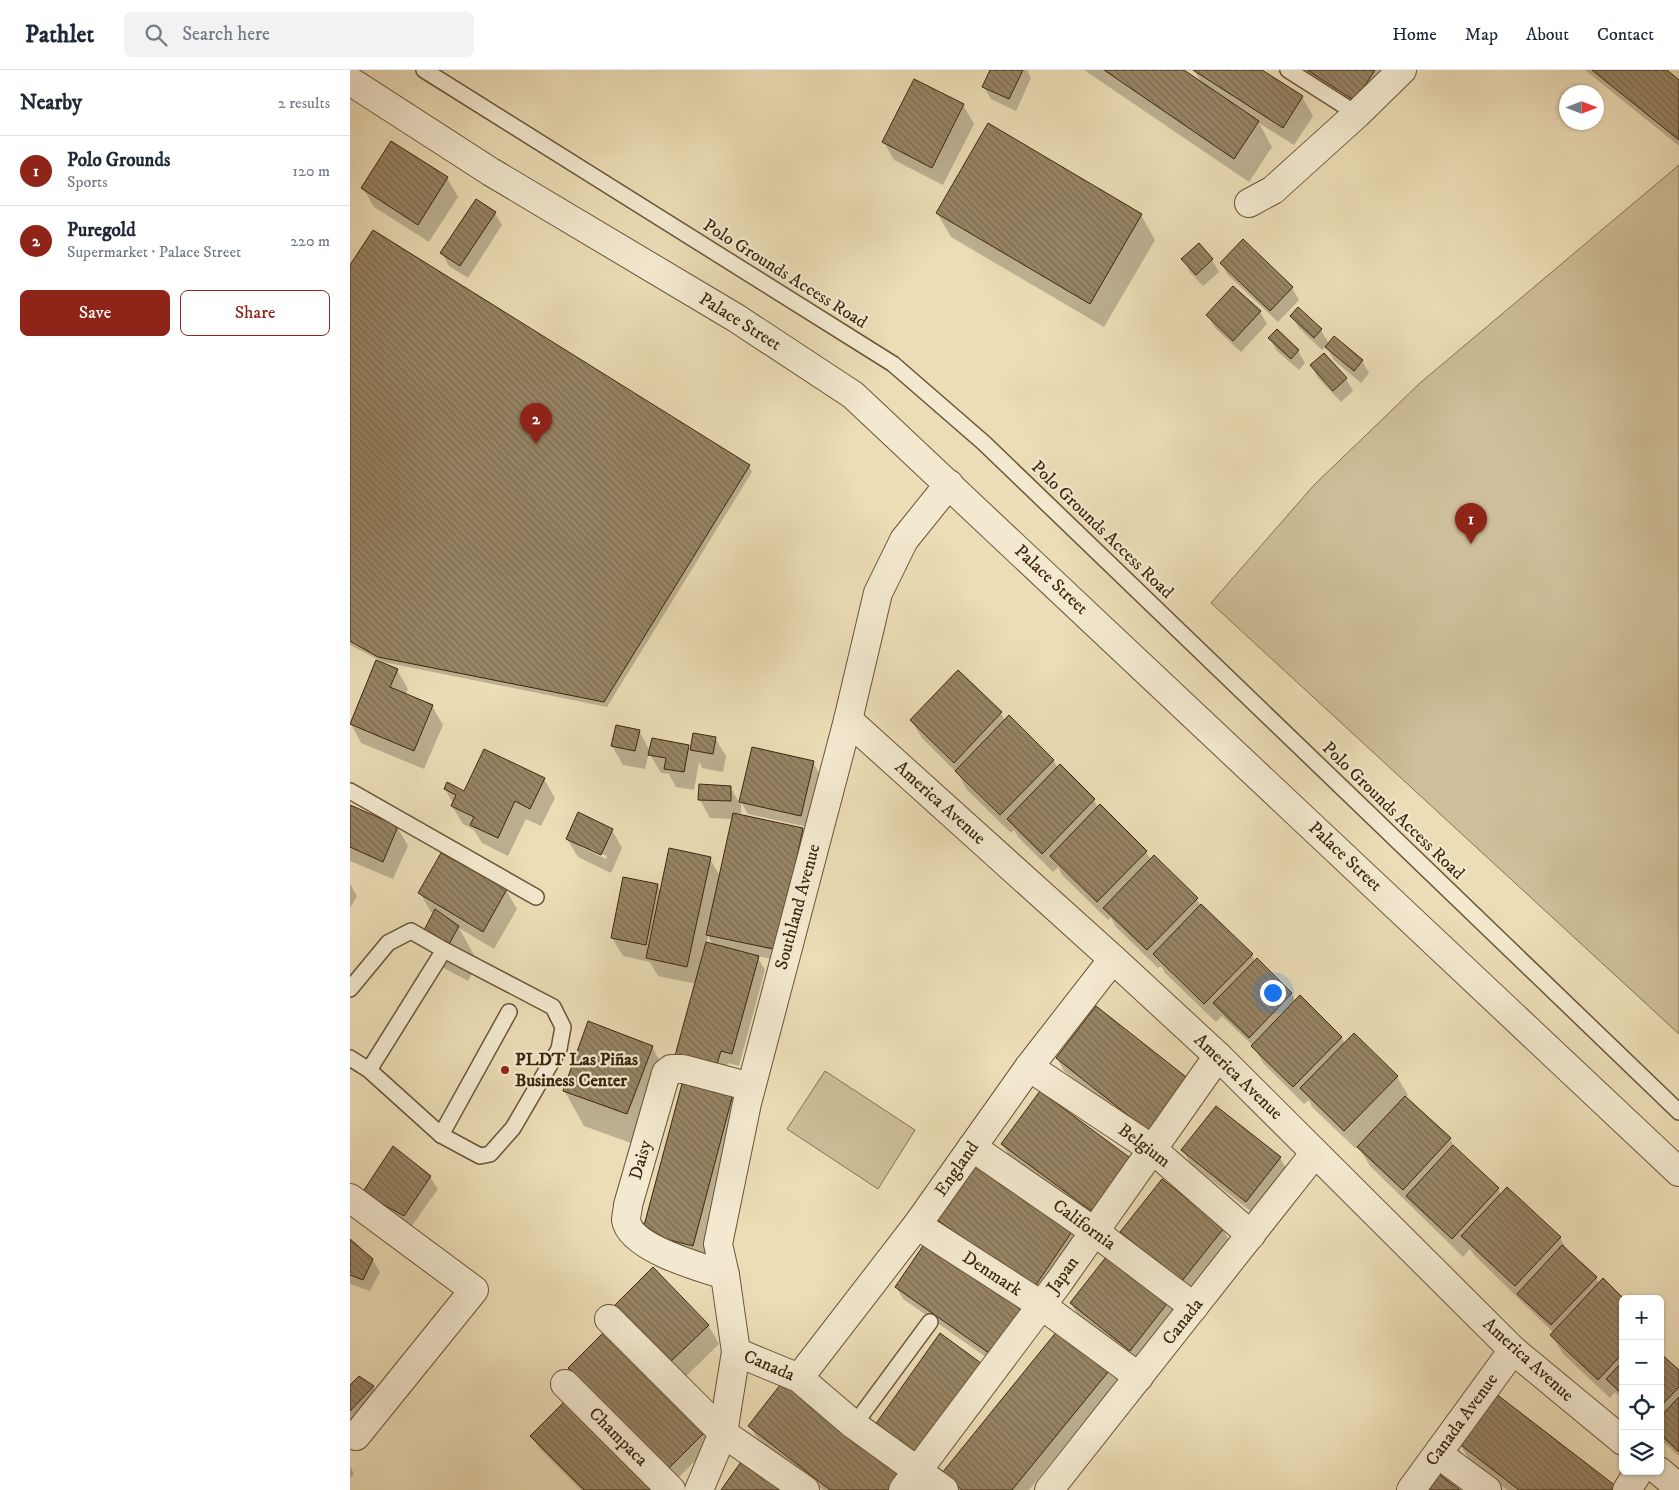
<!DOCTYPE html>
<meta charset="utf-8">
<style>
:root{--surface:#fff;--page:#f2f2f3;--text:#1f2937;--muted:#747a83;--line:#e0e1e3;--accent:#8f2418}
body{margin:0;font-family:"IM FELL DW Pica",serif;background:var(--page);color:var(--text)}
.controls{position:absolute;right:15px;bottom:15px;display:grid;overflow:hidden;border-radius:8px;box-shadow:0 1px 4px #0004}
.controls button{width:45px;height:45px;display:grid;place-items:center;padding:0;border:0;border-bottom:1px solid var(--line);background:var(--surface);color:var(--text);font:25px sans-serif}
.compass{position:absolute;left:1209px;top:15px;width:45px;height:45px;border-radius:50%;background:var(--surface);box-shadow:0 1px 4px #0004;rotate:90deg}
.you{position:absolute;left:922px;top:922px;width:18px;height:18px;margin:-12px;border:4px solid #fff;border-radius:50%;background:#1a73e8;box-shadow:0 0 0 8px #1a73e833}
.badge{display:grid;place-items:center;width:32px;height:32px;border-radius:50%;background:var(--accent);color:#fff;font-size:16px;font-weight:700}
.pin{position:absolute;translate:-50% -41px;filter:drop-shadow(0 1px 2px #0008)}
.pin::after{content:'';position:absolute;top:26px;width:18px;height:15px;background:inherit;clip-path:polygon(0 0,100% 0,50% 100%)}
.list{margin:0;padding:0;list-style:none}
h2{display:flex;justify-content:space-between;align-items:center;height:65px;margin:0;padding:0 20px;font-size:21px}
h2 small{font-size:16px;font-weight:400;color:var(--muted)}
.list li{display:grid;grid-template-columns:32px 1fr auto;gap:15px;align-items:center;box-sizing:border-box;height:70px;padding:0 20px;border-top:1px solid var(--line)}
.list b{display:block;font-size:19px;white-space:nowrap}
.list p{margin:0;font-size:16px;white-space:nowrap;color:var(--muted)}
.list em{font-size:16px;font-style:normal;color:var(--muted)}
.actions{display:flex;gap:10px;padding:15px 20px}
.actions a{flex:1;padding:11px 0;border:1px solid var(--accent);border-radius:8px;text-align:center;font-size:18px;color:var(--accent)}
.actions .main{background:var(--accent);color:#fff}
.icon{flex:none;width:28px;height:28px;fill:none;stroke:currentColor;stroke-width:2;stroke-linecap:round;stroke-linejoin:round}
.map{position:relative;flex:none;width:1329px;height:1420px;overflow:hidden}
header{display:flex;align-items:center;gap:30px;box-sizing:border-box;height:70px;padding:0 25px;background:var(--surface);border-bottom:1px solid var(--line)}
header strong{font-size:24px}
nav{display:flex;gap:28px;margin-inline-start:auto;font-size:18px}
.search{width:350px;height:45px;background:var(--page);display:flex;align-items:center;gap:12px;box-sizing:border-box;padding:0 18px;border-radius:8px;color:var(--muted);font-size:19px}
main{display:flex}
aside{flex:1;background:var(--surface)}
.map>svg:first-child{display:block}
</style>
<header>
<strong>Pathlet</strong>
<div class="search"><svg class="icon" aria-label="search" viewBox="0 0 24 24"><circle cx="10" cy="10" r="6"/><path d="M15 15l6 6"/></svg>Search here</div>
<nav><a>Home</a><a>Map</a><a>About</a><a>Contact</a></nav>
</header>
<main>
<aside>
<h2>Nearby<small>2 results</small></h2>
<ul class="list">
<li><span class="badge">1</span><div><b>Polo Grounds</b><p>Sports</p></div><em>120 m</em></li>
<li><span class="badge">2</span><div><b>Puregold</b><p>Supermarket · Palace Street</p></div><em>220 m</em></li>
</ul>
<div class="actions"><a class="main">Save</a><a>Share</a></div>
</aside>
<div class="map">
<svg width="1329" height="1420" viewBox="0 0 1329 1420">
<defs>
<pattern id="building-back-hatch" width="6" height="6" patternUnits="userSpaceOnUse" patternTransform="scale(1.25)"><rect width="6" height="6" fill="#988565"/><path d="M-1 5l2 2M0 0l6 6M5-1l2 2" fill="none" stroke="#7d6d52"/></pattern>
</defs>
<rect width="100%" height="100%" fill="#ecddb6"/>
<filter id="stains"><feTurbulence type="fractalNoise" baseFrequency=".004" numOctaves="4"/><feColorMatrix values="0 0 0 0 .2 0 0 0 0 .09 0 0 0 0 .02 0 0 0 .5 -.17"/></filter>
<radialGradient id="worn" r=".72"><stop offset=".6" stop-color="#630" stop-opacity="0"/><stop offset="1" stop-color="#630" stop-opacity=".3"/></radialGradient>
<g fill="#cebe99" stroke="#867253">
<path d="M 1329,95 L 1329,964 L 861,533 L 964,415 L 1070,313 Z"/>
<path d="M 475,1001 L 565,1060 L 528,1119 L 437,1059 Z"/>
</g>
<g fill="#0003" fill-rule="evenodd">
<path d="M 641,0 L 677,0 L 681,8 L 666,41 L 641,29 L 634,17 Z"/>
<path d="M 734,0 L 831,0 L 852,14 L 844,0 L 910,0 L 952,27 L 963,46 L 944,75 L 909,53 L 922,77 L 899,112 Z"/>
<path d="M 940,0 L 1031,0 L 1039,14 L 1016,49 Z"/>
<path d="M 1235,0 L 1315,0 L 1329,12 L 1329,76 Z"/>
<path d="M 613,35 L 624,54 L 593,115 L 544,90 L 534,72 Z"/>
<path d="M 97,108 L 108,127 L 79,172 L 24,137 L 13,118 Z"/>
<path d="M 145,143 L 152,155 L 118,208 L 99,196 L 92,183 Z"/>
<path d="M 587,143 L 791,145 L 805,170 L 754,257 L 601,167 Z"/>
<path d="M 849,175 L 862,190 L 869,202 L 853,216 L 840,202 L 833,189 Z"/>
<path d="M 871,193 L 942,218 L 949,230 L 928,252 L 878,205 Z"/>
<path d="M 0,197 L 399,396 L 402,402 L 257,637 L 33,592 L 0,575 Z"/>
<path d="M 948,239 L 971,260 L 979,274 L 1012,291 L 1019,303 L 1011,313 L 984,290 L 976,276 L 972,280 L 949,258 L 942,246 Z"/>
<path d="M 910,242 L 917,254 L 891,282 L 865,258 L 858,246 Z"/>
<path d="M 920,268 L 948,281 L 955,293 L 949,300 L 927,281 Z"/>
<path d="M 961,295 L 996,309 L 1003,321 L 991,332 L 968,308 Z"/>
<path d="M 47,600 L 58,619 L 55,625 L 82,636 L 93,655 L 74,699 L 11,673 L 1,654 Z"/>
<path d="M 608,602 L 651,643 L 655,651 L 703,690 L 708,698 L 744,730 L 748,738 L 796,782 L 801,790 L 847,829 L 850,835 L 902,885 L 905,891 L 941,923 L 946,932 L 991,967 L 995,974 L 1047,1007 L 1058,1025 L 1055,1028 L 1100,1069 L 1106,1079 L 1148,1118 L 1151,1125 L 1210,1167 L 1218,1182 L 1246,1207 L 1249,1214 L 1273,1229 L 1273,1329 L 1265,1322 L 1260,1328 L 1213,1284 L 1202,1265 L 1204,1263 L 1124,1185 L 1120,1179 L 1113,1187 L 1020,1096 L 1008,1076 L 1006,1079 L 962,1037 L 959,1030 L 954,1034 L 914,994 L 903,976 L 872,946 L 866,952 L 815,903 L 811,896 L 808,898 L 766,857 L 761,848 L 758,850 L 712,805 L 708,797 L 703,802 L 669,768 L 664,760 L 661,763 L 617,720 L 608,704 L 572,668 L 561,650 Z"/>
<path d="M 289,661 L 300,681 L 338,676 L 341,682 L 344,664 L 365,668 L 376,686 L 373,702 L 352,698 L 349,692 L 344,720 L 326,717 L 319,704 L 311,703 L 299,683 L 295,699 L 273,695 L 262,676 Z"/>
<path d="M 403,678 L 463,692 L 470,705 L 458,757 L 398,744 L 391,732 L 391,746 L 452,759 L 459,771 L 434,892 L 407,886 L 415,900 L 389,996 L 378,993 L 371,1016 L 346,914 L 308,906 L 300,892 L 273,886 L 262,868 L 307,815 L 311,822 L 360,789 L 370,806 L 383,749 L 360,748 L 350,730 L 380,717 L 390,734 ZM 358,866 L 363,875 L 356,873 Z"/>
<path d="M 194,709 L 205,728 L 191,756 L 176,749 L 158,786 L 132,773 L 124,760 L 113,754 L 102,736 L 103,733 L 95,719 L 115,722 Z"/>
<path d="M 0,737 L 47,757 L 58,776 L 43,809 L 0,791 Z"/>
<path d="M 262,760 L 272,778 L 261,803 L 228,787 L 217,769 ZM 231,774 L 257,786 L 256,789 L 231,777 Z"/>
<path d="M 0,814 L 7,826 L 0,838 Z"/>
<path d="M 156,820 L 167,839 L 144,879 L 109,858 L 128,892 L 118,911 L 94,898 L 74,862 L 84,843 L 81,842 L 70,823 Z"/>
<path d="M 747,938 L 807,1074 L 714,1001 L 707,988 Z"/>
<path d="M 302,977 L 322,1012 L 297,1079 L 234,1056 L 214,1020 Z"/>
<path d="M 690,1023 L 756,1158 L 660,1087 L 653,1075 Z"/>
<path d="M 382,1025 L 393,1043 L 353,1194 L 305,1181 Z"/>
<path d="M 833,1080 L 930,1088 L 937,1100 L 903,1143 L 840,1093 Z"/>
<path d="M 80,1107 L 88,1119 L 61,1157 L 21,1135 Z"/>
<path d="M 813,1111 L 873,1159 L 880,1172 L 840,1223 L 779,1174 L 772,1162 Z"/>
<path d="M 587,1149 L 722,1161 L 730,1173 L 691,1229 L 594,1161 Z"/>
<path d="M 0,1170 L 22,1189 L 30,1202 L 20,1221 L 0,1214 Z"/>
<path d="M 577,1172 L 653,1299 L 553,1229 L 546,1217 Z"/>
<path d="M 819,1231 L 826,1243 L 787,1292 L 728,1245 L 721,1233 Z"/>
<path d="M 358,1255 L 369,1274 L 329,1313 L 274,1257 Z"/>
<path d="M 1310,1284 L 1329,1302 L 1329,1386 L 1310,1369 Z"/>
<path d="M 762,1297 L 769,1309 L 679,1420 L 606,1420 L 593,1403 Z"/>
<path d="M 220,1298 L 354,1363 L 361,1375 L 326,1410 L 227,1311 Z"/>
<path d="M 0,1316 L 23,1317 L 30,1329 L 0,1361 Z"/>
<path d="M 400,1356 L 560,1420 L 473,1420 L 407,1368 Z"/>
<path d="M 182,1366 L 302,1420 L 231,1420 L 189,1378 Z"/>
<path d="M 1109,1372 L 1267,1420 L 1157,1420 L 1120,1391 Z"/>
<path d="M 0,1396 L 4,1404 L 0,1408 Z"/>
</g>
<g fill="url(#building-back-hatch)" stroke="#3d260d">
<path d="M 640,0 L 673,0 L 659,29 L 632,17 Z"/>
<path d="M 754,0 L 834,0 L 909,51 L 884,89 Z"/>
<path d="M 843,0 L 912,0 L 953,26 L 933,58 Z"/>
<path d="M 957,0 L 1025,0 L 1005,31 Z"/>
<path d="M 1242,0 L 1317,0 L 1329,10 L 1329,70 Z"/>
<path d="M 564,9 L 614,34 L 582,98 L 532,72 Z"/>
<path d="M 638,53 L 792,144 L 740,234 L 586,143 Z"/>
<path d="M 41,71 L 98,107 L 68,155 L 11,118 Z"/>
<path d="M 126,129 L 146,142 L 110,196 L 90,183 Z"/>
<path d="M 23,160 L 400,395 L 254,632 L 28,587 L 0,571 L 0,195 Z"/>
<path d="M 893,169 L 943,217 L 920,241 L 870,193 Z"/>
<path d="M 849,173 L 863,189 L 846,205 L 831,189 Z"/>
<path d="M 883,216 L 911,241 L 883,271 L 856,245 Z"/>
<path d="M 948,237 L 972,259 L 964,268 L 940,246 Z"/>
<path d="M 927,259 L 949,280 L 941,289 L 918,268 Z"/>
<path d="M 984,266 L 1013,290 L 1004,301 L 975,277 Z"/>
<path d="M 974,283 L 997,308 L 983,321 L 960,295 Z"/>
<path d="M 26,590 L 48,599 L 40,617 L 83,635 L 64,681 L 0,654 Z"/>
<path d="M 608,600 L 652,642 L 604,693 L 560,650 Z"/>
<path d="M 659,645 L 704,690 L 650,745 L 605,701 Z"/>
<path d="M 266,655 L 290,660 L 285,681 L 261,676 Z"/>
<path d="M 343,663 L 366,667 L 363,684 L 340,680 Z"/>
<path d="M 302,668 L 339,675 L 334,702 L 314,699 L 316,688 L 298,685 Z"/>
<path d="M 402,677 L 464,691 L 451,746 L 389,732 Z"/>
<path d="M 134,679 L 195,708 L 180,739 L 165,731 L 148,768 L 120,755 L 124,747 L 101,736 L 106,725 L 94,719 L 97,712 L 114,721 Z"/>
<path d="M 710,694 L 745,729 L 692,784 L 657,749 Z"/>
<path d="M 349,714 L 381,716 L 381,731 L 348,730 Z"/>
<path d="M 750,734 L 797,781 L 747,832 L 700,786 Z"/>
<path d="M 0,735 L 48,756 L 33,792 L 0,777 Z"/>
<path d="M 228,742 L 263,759 L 251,785 L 216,769 Z"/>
<path d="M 383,743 L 453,758 L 428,880 L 356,865 Z"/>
<path d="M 319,778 L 361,787 L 337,897 L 296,888 Z"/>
<path d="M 91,783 L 157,819 L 133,862 L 68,823 Z"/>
<path d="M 804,785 L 848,828 L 797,880 L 753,838 Z"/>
<path d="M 273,807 L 308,814 L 296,875 L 261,868 Z"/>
<path d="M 851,834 L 903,884 L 854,934 L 803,884 Z"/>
<path d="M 85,839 L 109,856 L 98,876 L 73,862 Z"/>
<path d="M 356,872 L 409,886 L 382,984 L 371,981 L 364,1004 L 323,993 Z"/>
<path d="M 907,888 L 942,923 L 899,968 L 863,933 Z"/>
<path d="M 950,925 L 992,967 L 943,1017 L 901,976 Z"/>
<path d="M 746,936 L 840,1010 L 799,1062 L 706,988 Z"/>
<path d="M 238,951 L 303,976 L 277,1044 L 213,1021 Z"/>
<path d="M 1004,963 L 1048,1006 L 994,1061 L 950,1018 Z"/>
<path d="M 333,1010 L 383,1024 L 343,1176 L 292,1163 Z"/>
<path d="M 690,1021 L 787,1093 L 748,1146 L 651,1074 Z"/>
<path d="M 1055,1026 L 1101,1068 L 1053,1120 L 1007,1077 Z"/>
<path d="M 866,1036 L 931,1087 L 896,1132 L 831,1080 Z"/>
<path d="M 1103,1075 L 1149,1118 L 1102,1169 L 1056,1126 Z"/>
<path d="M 43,1076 L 81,1106 L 54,1146 L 12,1123 Z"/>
<path d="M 625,1091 L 723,1160 L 684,1218 L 586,1149 Z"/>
<path d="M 812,1109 L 874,1158 L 832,1211 L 770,1162 Z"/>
<path d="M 1157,1117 L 1211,1167 L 1165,1216 L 1111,1166 Z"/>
<path d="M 0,1169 L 23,1189 L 13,1210 L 0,1205 Z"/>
<path d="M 577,1170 L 678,1241 L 646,1288 L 545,1217 Z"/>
<path d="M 1212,1175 L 1247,1207 L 1201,1255 L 1167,1224 Z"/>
<path d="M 760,1182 L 820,1230 L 780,1281 L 720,1233 Z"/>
<path d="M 303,1197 L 359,1255 L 317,1295 L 262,1238 Z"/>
<path d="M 1253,1208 L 1274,1229 L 1273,1229 L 1273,1283 L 1248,1310 L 1200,1265 Z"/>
<path d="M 712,1255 L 763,1296 L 662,1420 L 612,1420 L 592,1403 Z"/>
<path d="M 255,1261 L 355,1362 L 318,1399 L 218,1298 Z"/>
<path d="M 590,1263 L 635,1296 L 565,1395 L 520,1362 Z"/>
<path d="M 1310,1283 L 1329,1300 L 1329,1317 L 1310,1337 Z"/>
<path d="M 1273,1291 L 1273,1325 L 1256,1309 Z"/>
<path d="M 9,1306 L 24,1316 L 0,1341 L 0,1315 Z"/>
<path d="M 434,1310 L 555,1406 L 544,1420 L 480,1420 L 398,1356 Z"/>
<path d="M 1145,1323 L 1267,1417 L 1264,1420 L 1169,1420 L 1107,1372 Z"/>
<path d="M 1329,1327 L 1329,1382 L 1310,1364 L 1310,1347 Z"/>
<path d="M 215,1331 L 304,1420 L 234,1420 L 180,1366 Z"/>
<path d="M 391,1392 L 431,1420 L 371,1420 Z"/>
<path d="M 1089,1404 L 1110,1420 L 1076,1420 Z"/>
</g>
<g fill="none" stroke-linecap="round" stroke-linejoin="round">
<g stroke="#695437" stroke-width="18">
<g id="service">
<path d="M 74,0 L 543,294 L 634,373 L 1329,1042"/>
<path d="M 938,0 L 1007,44"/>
<path d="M 0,721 L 186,827"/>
<path d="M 0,919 L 38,873 L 61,861 L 94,880 L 203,937 L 213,957 L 209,979 L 163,1058 L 140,1084 L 130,1086 L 91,1065 L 19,1000"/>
<path d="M 0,988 L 19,1000 L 94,880"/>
<path d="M 91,1065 L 159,942"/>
<path d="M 504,1355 L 580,1252"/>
</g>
</g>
<g stroke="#695437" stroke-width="30">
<g id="minor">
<path d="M 899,133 L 923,120 L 1007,44 L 1052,0"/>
<path d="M 498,650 L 763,889 L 868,986 L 1163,1280 L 1273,1371"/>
<path d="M 679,997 L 802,1079 L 901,1165"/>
<path d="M 622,1077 L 745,1162 L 844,1237"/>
<path d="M 0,1128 L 124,1220 L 6,1366"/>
<path d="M 567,1155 L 691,1235 L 789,1307"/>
<path d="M 375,1205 C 352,1198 280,1178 276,1150 C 276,1146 278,1139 278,1135 L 316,1003 L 321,999 L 333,999 L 401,1017"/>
<path d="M 259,1249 L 373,1363 L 455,1420"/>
<path d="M 386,1282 L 449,1308 L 504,1355 L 594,1420"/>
<path d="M 449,1308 L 567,1155 L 679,997 L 763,889"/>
<path d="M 215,1314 L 321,1420"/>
<path d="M 1088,1384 L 1137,1420"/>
<path d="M 1309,1401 L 1329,1418"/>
<path d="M 349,1420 L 373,1363 L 386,1282 L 375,1205 L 368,1174 L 397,1033 L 498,650 L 528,523 L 554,470 L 599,414"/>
<path d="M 553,1420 L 709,1212 L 868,986"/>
<path d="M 699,1420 L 965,1083"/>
<path d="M 1061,1420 L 1163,1280"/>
<path d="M 1277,1420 L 1289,1401"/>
</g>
</g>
<g stroke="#695437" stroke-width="30">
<path id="tertiary" d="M 0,11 L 141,102 L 386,248 L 503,325 L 1329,1102"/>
</g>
<use href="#service" stroke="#f3e9d0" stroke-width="15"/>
<use href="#minor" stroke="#f3e9d0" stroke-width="28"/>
<use href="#tertiary" stroke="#f3e9d0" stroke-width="28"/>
</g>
<circle fill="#8f2418" stroke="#f3e9d0" stroke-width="2" cx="155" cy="1000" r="5"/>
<g text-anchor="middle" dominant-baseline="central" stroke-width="4.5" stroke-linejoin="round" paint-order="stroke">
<g font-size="18" fill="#3d260d" stroke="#f3e9d0">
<text transform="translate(435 204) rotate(32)">Polo Grounds Access Road</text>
<text transform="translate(390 252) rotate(32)">Palace Street</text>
<text transform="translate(752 460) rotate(44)">Polo Grounds Access Road</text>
<text transform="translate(701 510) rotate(43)">Palace Street</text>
<text transform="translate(590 733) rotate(42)">America Avenue</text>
<text transform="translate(1043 741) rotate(44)">Polo Grounds Access Road</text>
<text transform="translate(995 787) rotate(43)">Palace Street</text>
<text transform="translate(448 837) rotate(-75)">Southland Avenue</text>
<text transform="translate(888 1007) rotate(44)">America Avenue</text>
<text transform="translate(794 1076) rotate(37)">Belgium</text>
<text transform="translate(291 1090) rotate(-74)">Daisy</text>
<text transform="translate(607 1099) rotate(-55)">England</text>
<text transform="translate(734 1155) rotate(36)">California</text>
<text transform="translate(642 1204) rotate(33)">Denmark</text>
<text transform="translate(713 1205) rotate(-54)">Japan</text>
<text transform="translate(833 1252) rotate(-52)">Canada</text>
<text transform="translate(1178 1290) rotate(42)">America Avenue</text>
<text transform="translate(419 1296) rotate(23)">Canada</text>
<text transform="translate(1112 1350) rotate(-54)">Canada Avenue</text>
<text transform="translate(268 1367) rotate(45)">Champaca</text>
</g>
<g font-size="18" font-weight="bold" fill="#3d260d" stroke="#f3e9d0" text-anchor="start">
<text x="165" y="990">PLDT Las Piñas<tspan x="165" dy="21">Business Center</tspan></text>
</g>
</g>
<rect width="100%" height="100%" filter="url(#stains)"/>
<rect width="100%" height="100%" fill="url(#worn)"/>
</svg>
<div class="controls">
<button>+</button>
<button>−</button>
<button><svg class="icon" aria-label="locate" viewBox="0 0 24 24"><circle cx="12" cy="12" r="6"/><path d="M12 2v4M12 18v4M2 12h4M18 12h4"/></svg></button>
<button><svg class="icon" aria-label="layers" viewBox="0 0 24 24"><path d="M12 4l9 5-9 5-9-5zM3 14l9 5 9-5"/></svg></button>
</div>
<svg class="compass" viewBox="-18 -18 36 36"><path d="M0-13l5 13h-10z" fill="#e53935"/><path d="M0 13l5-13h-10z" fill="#747a83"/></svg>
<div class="you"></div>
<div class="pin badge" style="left:1121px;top:474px">1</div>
<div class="pin badge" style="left:186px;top:374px">2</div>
</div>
</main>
